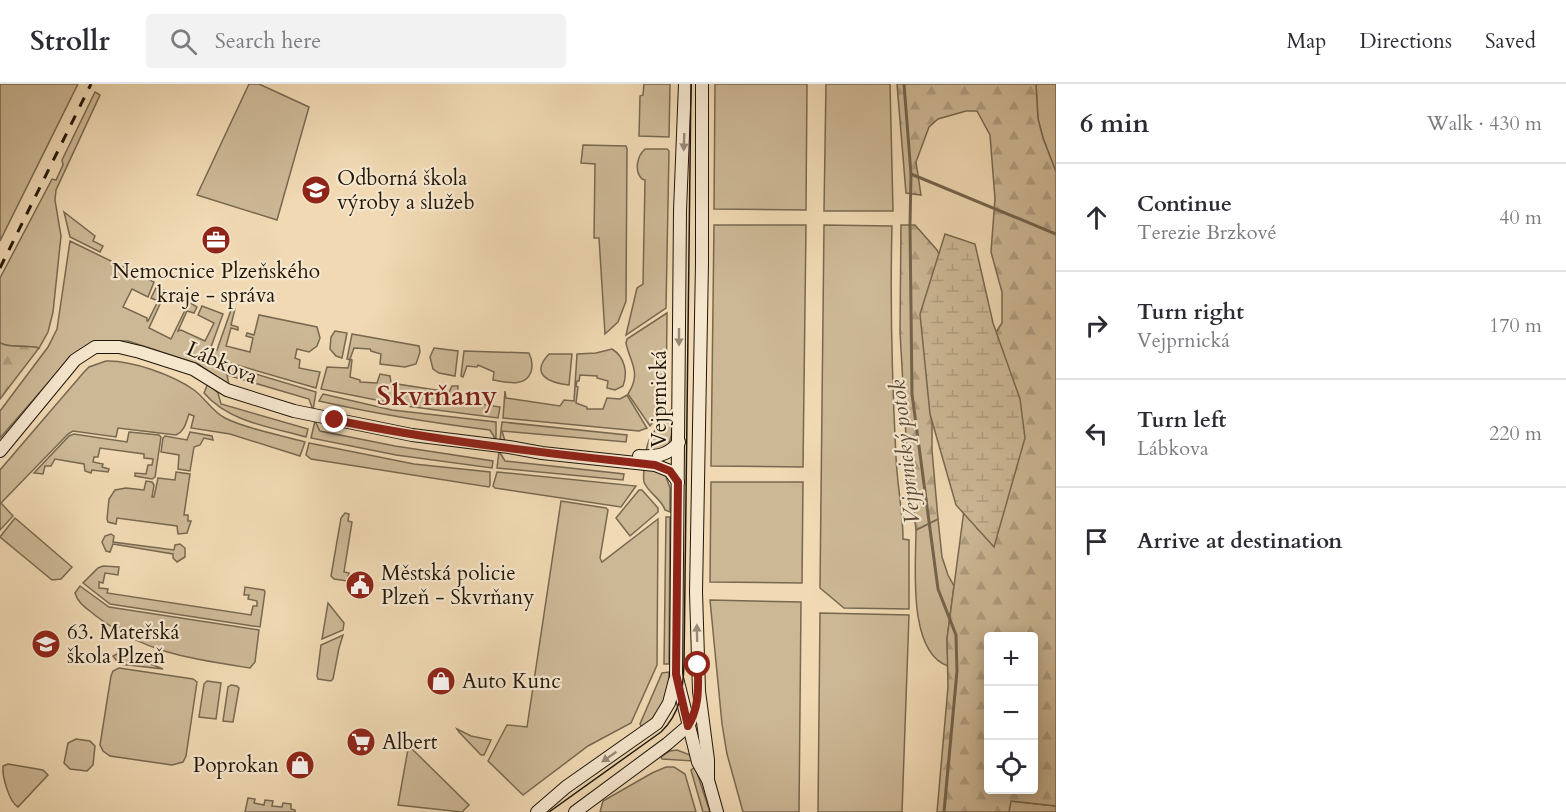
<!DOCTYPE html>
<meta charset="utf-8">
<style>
:root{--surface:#fff;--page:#f2f2f3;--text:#2b2b33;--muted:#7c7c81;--line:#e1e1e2}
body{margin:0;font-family:Cardo,serif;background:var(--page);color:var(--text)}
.controls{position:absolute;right:18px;bottom:18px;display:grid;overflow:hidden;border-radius:6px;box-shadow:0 3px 15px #0003}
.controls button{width:54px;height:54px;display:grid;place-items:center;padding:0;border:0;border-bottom:2px solid var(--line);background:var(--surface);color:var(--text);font:30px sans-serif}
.stop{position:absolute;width:18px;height:18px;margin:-14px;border:4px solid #8f2418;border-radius:50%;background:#fff}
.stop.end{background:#8f2418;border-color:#fff;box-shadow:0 2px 6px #0008}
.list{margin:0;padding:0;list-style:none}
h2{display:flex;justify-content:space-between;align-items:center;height:78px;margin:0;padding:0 24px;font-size:26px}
h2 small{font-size:20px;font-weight:400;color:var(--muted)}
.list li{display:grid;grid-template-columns:39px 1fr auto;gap:18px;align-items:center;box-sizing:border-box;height:108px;padding:0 24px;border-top:2px solid var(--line)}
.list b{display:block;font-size:22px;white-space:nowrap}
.list p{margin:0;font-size:20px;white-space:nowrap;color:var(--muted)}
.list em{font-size:20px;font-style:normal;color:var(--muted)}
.icon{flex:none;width:33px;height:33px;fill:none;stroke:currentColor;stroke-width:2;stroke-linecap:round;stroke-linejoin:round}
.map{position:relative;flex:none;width:1056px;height:728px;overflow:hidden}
header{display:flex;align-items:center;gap:36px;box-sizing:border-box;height:84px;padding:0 30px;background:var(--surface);border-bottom:2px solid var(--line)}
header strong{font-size:28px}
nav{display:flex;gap:33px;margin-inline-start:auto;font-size:21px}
.search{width:420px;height:54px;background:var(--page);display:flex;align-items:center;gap:15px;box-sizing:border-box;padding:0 21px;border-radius:6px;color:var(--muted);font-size:22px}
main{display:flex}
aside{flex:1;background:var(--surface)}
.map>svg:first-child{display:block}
</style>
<header>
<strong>Strollr</strong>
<div class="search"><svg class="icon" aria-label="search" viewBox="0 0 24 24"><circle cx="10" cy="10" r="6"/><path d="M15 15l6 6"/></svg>Search here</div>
<nav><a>Map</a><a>Directions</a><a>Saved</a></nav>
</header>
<main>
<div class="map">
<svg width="1056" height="728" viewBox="0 0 1056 728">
<defs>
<pattern id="forest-firs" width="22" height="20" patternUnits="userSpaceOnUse" patternTransform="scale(1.5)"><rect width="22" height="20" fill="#cdb896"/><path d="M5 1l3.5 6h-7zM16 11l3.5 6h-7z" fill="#b09d80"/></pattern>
<pattern id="wetland-marsh" width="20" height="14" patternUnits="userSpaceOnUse" patternTransform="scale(1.5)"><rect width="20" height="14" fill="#cdb896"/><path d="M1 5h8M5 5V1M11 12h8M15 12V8" fill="none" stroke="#b09d80"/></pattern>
</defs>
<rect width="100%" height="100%" fill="#f0d9b3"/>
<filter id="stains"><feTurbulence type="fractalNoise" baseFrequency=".00333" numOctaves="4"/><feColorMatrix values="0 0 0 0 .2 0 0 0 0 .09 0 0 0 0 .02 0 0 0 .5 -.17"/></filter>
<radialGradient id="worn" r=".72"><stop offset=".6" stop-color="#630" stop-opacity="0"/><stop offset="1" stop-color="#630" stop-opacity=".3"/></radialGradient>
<g fill="#cdb896" stroke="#776850" stroke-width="1.5">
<path d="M 0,0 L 78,0 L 0,157 Z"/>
<path d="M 249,0 L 259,0 L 309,23 L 277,136 L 197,111 Z"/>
<path d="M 644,0 L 670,0 L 669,53 L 639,52 L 640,12 L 643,11 Z"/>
<path d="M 715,0 L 807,0 L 806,126 L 714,125 Z"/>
<path d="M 826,0 L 890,0 L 893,127 L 824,127 Z"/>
<path d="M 1036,0 L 1056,0 L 1056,88 L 1043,54 L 1038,35 Z"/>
<path d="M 95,8 L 100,11 L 56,106 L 55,116 L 61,152 L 53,228 L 48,248 L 39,264 C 25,260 13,265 0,259 L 0,194 L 52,95 L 56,96 L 63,81 L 62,76 Z"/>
<path d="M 583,61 L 626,62 L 627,65 L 626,217 L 618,238 L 605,250 L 599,154 L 594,154 L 595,80 L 581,79 Z"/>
<path d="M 645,65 L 667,65 L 669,67 L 666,224 L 626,251 L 637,204 L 643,200 L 645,96 L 642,95 C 634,87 637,72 645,65 Z"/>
<path d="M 64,128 L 95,152 L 93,157 L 103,162 L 100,168 L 70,153 Z"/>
<path d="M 714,141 L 806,141 L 803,383 L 711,382 Z"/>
<path d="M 824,141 L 892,142 C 890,219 892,296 896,373 C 897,400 903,428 903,455 L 909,456 L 909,525 L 844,524 L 820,504 Z"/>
<path d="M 70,157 L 154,198 L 148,213 L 132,205 L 123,223 L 147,234 L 147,237 L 148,237 L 158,217 L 151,214 L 156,204 L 166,207 L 149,244 L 171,255 L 189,218 L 197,223 L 194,229 L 187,227 L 178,247 L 181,246 L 205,257 L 214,239 L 198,231 L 202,222 L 223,230 L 211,263 L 217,266 L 231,226 L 233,224 L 235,225 L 231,241 L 238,243 L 238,246 L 231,244 L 226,262 L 250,268 L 253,254 L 246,252 L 247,249 L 254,251 L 259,231 L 317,243 L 320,254 L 317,262 L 309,268 L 297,265 L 295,274 L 300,276 L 299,284 L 320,288 L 316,304 L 230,279 L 229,282 L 316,308 L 313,326 L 309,315 L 227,291 L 229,301 L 198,280 L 128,257 L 102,257 L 69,275 L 0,354 L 0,327 L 48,263 L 57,245 Z"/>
<path d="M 667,229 L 666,321 L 650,342 L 628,310 C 642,288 630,279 626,259 L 627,255 Z"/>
<path d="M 335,247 L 347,249 L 342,274 L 336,272 L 330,265 L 331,253 Z"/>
<path d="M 352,250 L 419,262 L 420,268 L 416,280 L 405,283 L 380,280 L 381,270 L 371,267 L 370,265 L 354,264 L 350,275 L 352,276 L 350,293 L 360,296 L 360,298 L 377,299 L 380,290 L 390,292 L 391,299 L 449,308 L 452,302 L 458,302 L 457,316 L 500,323 L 498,334 L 406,322 L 321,305 L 327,283 L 348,284 L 350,276 L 347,275 Z"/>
<path d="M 434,264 L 458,267 L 455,292 L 439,289 L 433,285 L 430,273 Z"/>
<path d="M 612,265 C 625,273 628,289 623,302 L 615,306 L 607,304 L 608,297 L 597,294 L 597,292 L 580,291 L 579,297 L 577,297 L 576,302 L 578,303 L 576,319 L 587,323 L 587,325 L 603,325 L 607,314 L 620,315 L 627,311 L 647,344 L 639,347 L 503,334 L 505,307 L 506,314 L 560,322 L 564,316 L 574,317 L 577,270 L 596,269 Z"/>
<path d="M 464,267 L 529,269 C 532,275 533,281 531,288 C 525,304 506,298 493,296 L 494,288 L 478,281 L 477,283 L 467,282 L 463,293 L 461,292 Z"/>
<path d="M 549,270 L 572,270 L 569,301 C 550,299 529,291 549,270 Z"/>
<path d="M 106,277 C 131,276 173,291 194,306 C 205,314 212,327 225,334 C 246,345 281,351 305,358 L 300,372 L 230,350 L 191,344 L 194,332 L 189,330 C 186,338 185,347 176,351 L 118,344 L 116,353 L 73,347 L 68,350 L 1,419 L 13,432 L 0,446 L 0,386 L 84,288 L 89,283 Z"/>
<path d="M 208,299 L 218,309 L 221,320 L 308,345 L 306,353 C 270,343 229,338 204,309 Z"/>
<path d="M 323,310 L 392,326 L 496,338 L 496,356 L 490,346 C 433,339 376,330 319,317 Z"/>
<path d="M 672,325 C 672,338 674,352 667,363 L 646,370 C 647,350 661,340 672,325 Z"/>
<path d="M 315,337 L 320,347 L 395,362 L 493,377 L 492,384 L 396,371 L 311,354 Z"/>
<path d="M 502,338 L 627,351 L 626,358 L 502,347 L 505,357 L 500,356 Z"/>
<path d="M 129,348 L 159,351 L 161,353 L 155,393 L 152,395 L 135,392 L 135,389 L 146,390 L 148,381 L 152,381 L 153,375 L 144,374 L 144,370 L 100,364 L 98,373 L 94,373 L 93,378 L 103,380 L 102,383 L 109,385 L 108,388 L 92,386 L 91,389 L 85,387 L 84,380 L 55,375 L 51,382 L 45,382 L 43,390 L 34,389 L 69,352 L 74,350 L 127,358 Z"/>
<path d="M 190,348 L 212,352 L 213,356 L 204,354 L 200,361 L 194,363 L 190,387 L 178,385 L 179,371 L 161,368 L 163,354 L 165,352 L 187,356 Z"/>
<path d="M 309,359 L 414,380 L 490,388 L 490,401 L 489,403 L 311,375 L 306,371 Z"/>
<path d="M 499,367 L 505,377 L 624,390 L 623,396 L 497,384 Z"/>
<path d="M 644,382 L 665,390 L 670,404 L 670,428 L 665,426 C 662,415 648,409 644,398 C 643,394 644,387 644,382 Z"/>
<path d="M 176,388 L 190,390 L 184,431 L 188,431 L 188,437 L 191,437 L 187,449 L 178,450 L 177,442 L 117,434 L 116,440 L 108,438 L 107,435 L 109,415 L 115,406 L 126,404 L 144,406 L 146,397 L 152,398 L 154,401 L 152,413 L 154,413 L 158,394 L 175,396 Z"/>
<path d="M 497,388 L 636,402 L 621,423 L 495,404 L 493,402 Z"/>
<path d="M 711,398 L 803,398 L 802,499 L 710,498 Z"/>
<path d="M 639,406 L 642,406 L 658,424 L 658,428 L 630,452 L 616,434 Z"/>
<path d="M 561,417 L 606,424 L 608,426 L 600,474 L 602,478 L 658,435 L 657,581 L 631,639 L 588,662 L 523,711 L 488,677 L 507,641 L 527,643 Z"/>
<path d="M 345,429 L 349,430 L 348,437 L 352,438 L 344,488 L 349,489 L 347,497 L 334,495 L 331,492 L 341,434 Z"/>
<path d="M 666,433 L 670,433 L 669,580 L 664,580 Z"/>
<path d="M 15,434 L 72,483 L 61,495 L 52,496 L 0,453 Z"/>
<path d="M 938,435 L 942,473 L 948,491 L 954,502 L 947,555 L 948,582 C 907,568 916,480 916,446 Z"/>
<path d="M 111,450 L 114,452 L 113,458 L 174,466 L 175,461 L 180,460 L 185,464 L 185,473 L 177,478 L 173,474 L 173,470 L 113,460 L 110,468 L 106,467 L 102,458 L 105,452 Z"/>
<path d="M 103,482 L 119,483 L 118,491 L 105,489 L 103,499 L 99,498 L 99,504 L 108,505 L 107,509 L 251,531 L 253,522 L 257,522 L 257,517 L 248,515 L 249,511 L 244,511 L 245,503 L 264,506 L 265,508 L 260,543 L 110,520 L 83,499 L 98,484 Z"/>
<path d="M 80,502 L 109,523 L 259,546 L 255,578 L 250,584 C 191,575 145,569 96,532 C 88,525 78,520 75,509 Z"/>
<path d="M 710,516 L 801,518 L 799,728 L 743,728 L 727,670 L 722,640 Z"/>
<path d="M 328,519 L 344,539 L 343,546 L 322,555 Z"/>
<path d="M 820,529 L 909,531 L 902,728 L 818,728 Z"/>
<path d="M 343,551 L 339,564 L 333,595 L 331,597 L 318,595 L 317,592 L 321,561 Z"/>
<path d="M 119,569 L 126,570 L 163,585 L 119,580 L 113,572 Z"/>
<path d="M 119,584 L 193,595 L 197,598 L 186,672 L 183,678 L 172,681 L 110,672 L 103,667 L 100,661 L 111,592 L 113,587 Z"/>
<path d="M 669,588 C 669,615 661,626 643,645 L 640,640 L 662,589 Z"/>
<path d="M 207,597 L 221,599 L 216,635 L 199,633 L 204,600 Z"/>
<path d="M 231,601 L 237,602 L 239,604 L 233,638 L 223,637 L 228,603 Z"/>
<path d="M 457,645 L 471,652 L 491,656 L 484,671 L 481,671 L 459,648 Z"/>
<path d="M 76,655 L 90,657 L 95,662 L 93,681 L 87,687 L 70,685 L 64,679 L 68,659 Z"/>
<path d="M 411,664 L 469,721 L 462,728 L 398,721 L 408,665 Z"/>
<path d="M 677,666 L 690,671 L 693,677 L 662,675 L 661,673 L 670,667 Z"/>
<path d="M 8,680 L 43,686 L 48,691 L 18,723 C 9,718 2,692 3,682 Z"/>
<path d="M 666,683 L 674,683 L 685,690 L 696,728 L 600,728 L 603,717 L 652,689 Z"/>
<path d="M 695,683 L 710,728 L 703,728 L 691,686 Z"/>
<path d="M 248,714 L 255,715 L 254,719 L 264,721 L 265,716 L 273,717 L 272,722 L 282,723 L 283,719 L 291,720 L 291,725 L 295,726 L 295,728 L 245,728 Z"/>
<path d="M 1010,717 L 1056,722 L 1056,728 L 1009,728 Z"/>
</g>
<g fill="url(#forest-firs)" stroke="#776850" stroke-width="1.5" fill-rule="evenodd">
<path d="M 897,0 L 1036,0 L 1038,35 L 1043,54 L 1056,88 L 1056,722 L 1011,717 L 1009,728 L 937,728 L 948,603 L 947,555 L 966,411 L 981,271 L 1002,239 L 1002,208 L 991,168 L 995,115 L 990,51 L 977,27 L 966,27 L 938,35 L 929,43 L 916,78 L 921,111 L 906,109 ZM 988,552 L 1034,552 L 1034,706 L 988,706 Z"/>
<path d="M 901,141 L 915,141 L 937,166 L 944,180 L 932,331 L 932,366 L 938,435 L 916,446 L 907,370 L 900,248 Z"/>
<path d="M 0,259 C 13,265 25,260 39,264 L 0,315 Z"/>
</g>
<path fill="url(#wetland-marsh)" stroke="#776850" stroke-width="1.5" d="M 945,150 L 975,160 L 993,239 L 1020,315 L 1025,354 L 994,463 L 956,421 L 930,330 L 920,230 Z"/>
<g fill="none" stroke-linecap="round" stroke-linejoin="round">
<g stroke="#73644c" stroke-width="3">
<path d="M 904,0 L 911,90 L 910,141 L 912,310 L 938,505 L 956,551 L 957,587 L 944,728"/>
<path d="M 911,90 L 1056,150"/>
</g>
<g stroke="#211709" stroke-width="14">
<g id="secondary">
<path d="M 685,0 L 680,127 L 676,590 L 698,678 L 708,696 L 717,728"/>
<path d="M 702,0 L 702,179 L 696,508 L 699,607 L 708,676 L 708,694"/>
<path d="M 0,367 L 75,276 L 95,263 L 119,263 L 140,268 L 193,285 L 227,306 L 294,327 L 412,351 L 509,363 L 542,369 L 655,381 L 670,387 L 678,398"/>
<path d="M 639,372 C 656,373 668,372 679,358"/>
<path d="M 537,728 L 566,703 L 657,639 L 669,619 L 675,596"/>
<path d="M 575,728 L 667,660 L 688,642 L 691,636"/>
</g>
</g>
<use href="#secondary" stroke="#f5e6ce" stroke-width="12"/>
<path stroke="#211709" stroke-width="1.5" d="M 549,728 L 661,648 C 681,629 683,606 684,580 L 691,0"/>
<path stroke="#211709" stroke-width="3" stroke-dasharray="10 10" stroke-linecap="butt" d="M 0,184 L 91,0"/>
</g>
<defs><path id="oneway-solid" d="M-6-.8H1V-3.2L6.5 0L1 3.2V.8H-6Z" transform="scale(1.5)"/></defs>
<g fill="#968975">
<use href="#oneway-solid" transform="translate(684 58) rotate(92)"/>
<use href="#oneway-solid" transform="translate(679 253) rotate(90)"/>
<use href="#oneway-solid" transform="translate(697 549) rotate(-91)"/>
<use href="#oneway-solid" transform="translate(609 673) rotate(145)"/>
</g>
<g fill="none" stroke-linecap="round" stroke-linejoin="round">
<path stroke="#8f2418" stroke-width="8" d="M 335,336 C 441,358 548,369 655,381 L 670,387 L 678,398 L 676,590 L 688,642 C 700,622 698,603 698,581"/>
</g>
<defs>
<g id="school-disc" transform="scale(1.5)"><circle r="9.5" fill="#8f2418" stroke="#f5e6ce"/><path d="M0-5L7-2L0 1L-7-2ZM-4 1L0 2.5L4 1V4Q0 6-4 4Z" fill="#fff"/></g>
<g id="office-disc" transform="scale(1.5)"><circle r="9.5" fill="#8f2418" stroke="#f5e6ce"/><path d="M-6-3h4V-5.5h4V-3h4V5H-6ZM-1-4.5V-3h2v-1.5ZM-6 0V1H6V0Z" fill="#fff"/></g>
<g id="civic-disc" transform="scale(1.5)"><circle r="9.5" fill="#8f2418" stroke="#f5e6ce"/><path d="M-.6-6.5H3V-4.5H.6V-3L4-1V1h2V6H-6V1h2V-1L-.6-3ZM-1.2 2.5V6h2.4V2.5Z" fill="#fff"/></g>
<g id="shop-disc" transform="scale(1.5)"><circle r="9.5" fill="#8f2418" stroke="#f5e6ce"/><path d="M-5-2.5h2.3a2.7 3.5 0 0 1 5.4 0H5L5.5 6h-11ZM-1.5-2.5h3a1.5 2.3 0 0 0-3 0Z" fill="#fff"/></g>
<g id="supermarket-disc" transform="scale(1.5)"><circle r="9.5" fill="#8f2418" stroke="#f5e6ce"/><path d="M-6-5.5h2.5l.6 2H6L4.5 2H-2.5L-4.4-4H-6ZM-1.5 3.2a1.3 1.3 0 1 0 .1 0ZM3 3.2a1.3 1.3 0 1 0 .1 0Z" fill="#fff"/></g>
</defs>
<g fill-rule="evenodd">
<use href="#school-disc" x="316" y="106"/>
<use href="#office-disc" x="216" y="156"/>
<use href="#civic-disc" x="360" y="501"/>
<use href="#school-disc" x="46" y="560"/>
<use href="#shop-disc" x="441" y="597"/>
<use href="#supermarket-disc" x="361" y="658"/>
<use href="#shop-disc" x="300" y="681"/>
</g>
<g text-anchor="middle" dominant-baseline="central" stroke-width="4.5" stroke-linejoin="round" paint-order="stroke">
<g font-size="21" fill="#211709" stroke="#f5e6ce" text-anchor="start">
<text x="337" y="94">Odborná škola<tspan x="337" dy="24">výroby a služeb</tspan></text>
<text x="216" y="187" text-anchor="middle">Nemocnice Plzeňského<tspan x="216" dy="24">kraje - správa</tspan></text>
<text x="381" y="489">Městská policie<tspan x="381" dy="24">Plzeň - Skvrňany</tspan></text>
<text x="67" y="548">63. Mateřská<tspan x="67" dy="24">škola Plzeň</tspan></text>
<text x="462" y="597">Auto Kunc</text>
<text x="382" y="658">Albert</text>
<text x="279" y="681" text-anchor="end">Poprokan</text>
</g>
<g font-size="21" fill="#211709" stroke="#f5e6ce">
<text transform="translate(222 279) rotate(24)">Lábkova</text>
<text transform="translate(659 315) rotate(-90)">Vejprnická</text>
</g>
<g font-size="22" font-style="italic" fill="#584a36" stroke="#f5e6ce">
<text transform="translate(905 368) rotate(-96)">Vejprnický potok</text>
</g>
<g font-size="27" font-weight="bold" fill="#7a1f14" stroke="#f5e6ce">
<text x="437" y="312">Skvrňany</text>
</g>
</g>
<rect width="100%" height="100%" filter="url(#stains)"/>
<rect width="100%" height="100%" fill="url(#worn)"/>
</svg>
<div class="controls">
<button>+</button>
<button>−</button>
<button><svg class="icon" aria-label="locate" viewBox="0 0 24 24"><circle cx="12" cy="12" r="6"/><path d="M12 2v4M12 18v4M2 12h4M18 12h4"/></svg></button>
</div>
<div class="stop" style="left:698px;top:581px"></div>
<div class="stop end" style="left:335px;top:336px"></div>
</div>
<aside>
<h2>6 min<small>Walk · 430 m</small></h2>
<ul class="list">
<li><svg class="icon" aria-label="ahead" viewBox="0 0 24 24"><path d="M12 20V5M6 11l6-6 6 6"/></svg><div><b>Continue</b><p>Terezie Brzkové</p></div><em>40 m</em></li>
<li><svg class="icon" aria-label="right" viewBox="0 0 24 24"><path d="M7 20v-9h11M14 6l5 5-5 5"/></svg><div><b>Turn right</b><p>Vejprnická</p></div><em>170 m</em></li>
<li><svg class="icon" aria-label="left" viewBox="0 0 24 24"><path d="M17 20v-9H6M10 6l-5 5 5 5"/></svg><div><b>Turn left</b><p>Lábkova</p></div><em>220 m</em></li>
<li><svg class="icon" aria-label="arrive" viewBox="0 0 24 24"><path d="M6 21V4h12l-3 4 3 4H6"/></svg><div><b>Arrive at destination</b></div></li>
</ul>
</aside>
</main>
